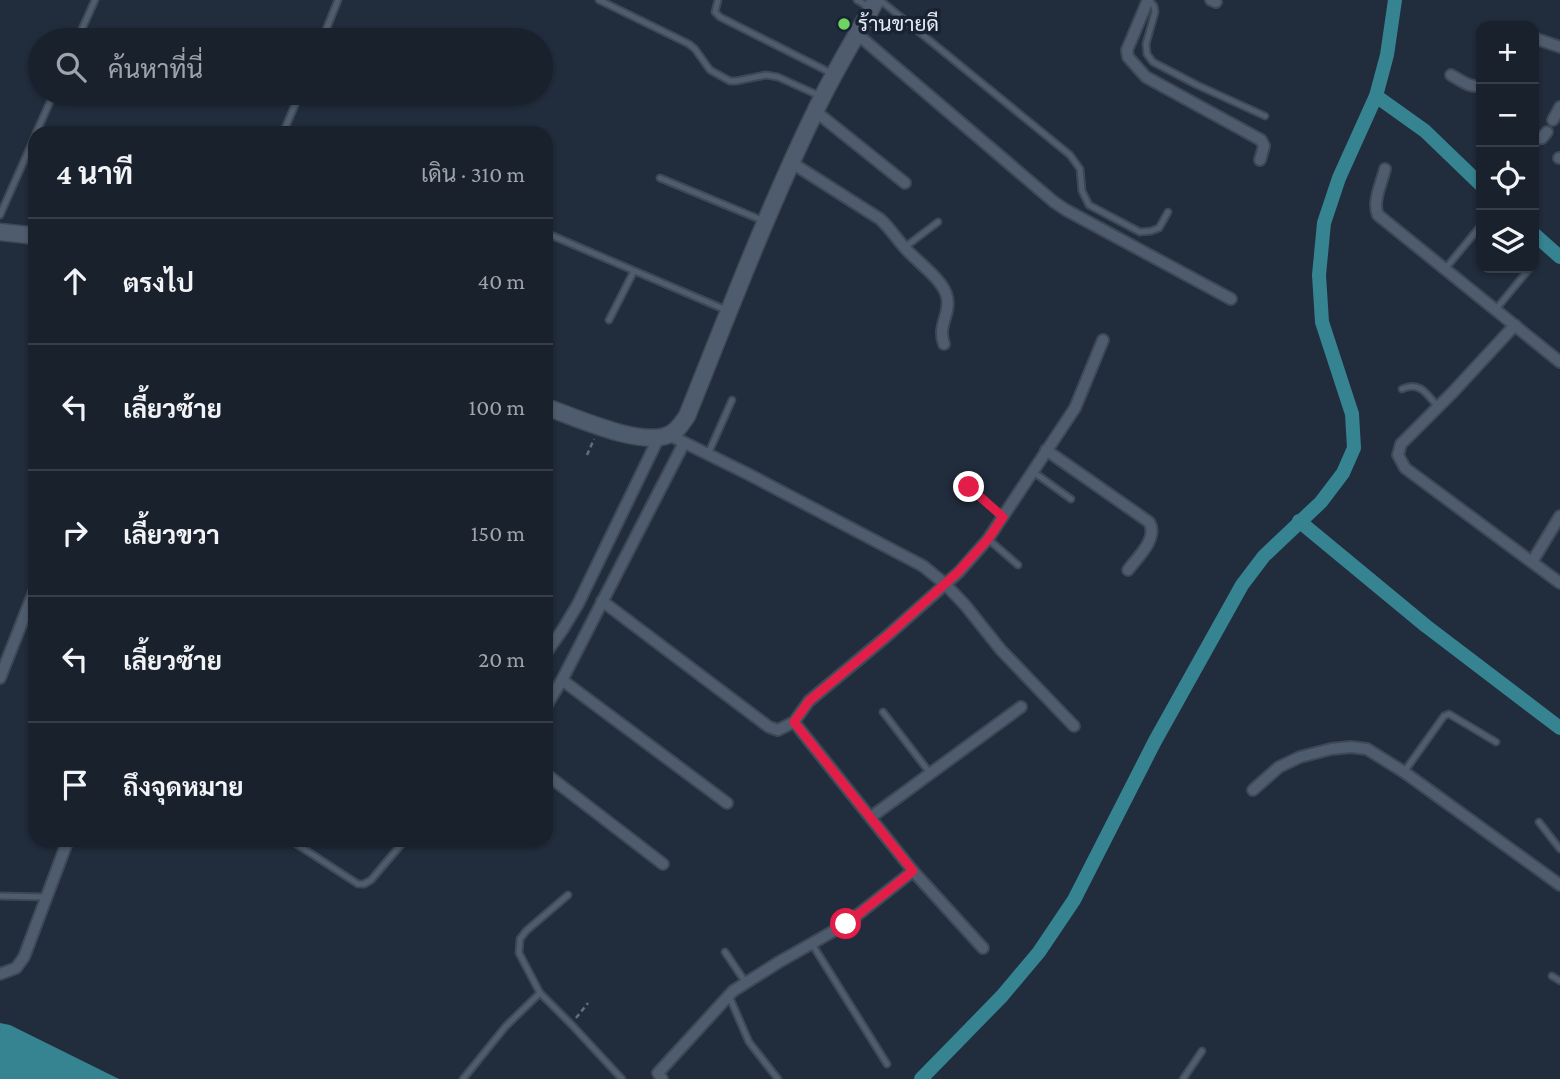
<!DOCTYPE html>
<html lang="th">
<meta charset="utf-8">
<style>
:root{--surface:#19212d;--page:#222935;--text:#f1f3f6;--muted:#9fa3aa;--line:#373e49}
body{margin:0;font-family:"Crimson Pro",Sarabun,serif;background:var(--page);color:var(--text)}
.controls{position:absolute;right:21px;top:21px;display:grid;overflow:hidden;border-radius:14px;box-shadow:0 2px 5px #0004}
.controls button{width:63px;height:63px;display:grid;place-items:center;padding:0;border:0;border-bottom:2px solid var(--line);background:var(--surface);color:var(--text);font:35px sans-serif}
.stop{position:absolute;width:21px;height:21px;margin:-16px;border:5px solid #e11d48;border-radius:50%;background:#fff}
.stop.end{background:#e11d48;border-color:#fff;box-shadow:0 2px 7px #0008}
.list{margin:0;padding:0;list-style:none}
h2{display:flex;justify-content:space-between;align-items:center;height:91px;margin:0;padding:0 28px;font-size:30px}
h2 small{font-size:23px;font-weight:400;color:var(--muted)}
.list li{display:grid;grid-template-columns:46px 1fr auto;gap:21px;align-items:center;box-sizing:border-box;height:126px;padding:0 28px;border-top:2px solid var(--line)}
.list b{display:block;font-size:26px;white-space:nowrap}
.list em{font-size:23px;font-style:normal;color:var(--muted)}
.icon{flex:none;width:38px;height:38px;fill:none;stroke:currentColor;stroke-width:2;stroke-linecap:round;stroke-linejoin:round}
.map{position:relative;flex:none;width:1560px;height:1079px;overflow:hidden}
.search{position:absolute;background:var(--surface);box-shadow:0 2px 5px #0004;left:28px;top:28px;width:525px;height:77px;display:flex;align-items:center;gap:18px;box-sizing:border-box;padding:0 24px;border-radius:38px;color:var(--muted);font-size:26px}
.panel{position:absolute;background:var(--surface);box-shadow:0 2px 5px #0004;left:28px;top:126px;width:525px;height:721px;border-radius:21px}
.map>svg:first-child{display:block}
</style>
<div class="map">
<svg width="1560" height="1079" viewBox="0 0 1560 1079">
<rect width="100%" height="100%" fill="#212c3c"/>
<path fill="#368391" d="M 0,1023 L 10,1025 L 119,1079 L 0,1079 Z"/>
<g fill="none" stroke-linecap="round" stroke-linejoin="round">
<g stroke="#368391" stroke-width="14">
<path d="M 1376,96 L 1425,131 L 1481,185"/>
<path d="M 1534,234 L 1560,257"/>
<path d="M 1299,521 L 1426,626 L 1560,728"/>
<path d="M 921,1079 L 1002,996 L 1039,952 L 1074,900 L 1155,741 L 1242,585 L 1264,556 L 1321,502 L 1343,473 L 1354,448 L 1352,414 L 1322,322 L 1319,275 L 1324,223 L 1339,178 L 1376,96 L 1387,55 L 1395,0"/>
</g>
<g stroke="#3e4855" stroke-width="9">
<g id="lane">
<path d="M 599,0 L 689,44 L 695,49 L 710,70 L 730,81 L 736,81 L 766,75 L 778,77 L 820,96"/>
<path d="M 718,0 L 715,12 L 720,17 L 831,73"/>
<path d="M 857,0 L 869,7"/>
<path d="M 880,0 L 1070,155 L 1080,169 L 1082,191 L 1089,205 L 1140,232 L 1151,231 L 1159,228 L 1168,212"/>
<path d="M 1149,0 L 1154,6 L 1155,12 L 1146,44 L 1147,54 L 1153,62 L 1197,85 L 1265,116"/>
<path d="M 77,40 L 95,0"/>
<path d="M 322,40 L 338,0"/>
<path d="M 36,133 L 54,93"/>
<path d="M 283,133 L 300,93"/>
<path d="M 660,178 L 764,221"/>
<path d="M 0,215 L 35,136"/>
<path d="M 546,233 L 726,310"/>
<path d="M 905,247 L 938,222"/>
<path d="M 1445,269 L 1478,229"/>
<path d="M 1496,309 L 1530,268"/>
<path d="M 609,320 L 634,271"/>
<path d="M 1402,389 C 1420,381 1427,394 1437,406"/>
<path d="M 708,454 L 732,400"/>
<path d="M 1032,471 L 1071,499"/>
<path d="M 969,487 L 1003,517"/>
<path d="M 988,539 L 1018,565"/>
<path d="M 883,712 L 930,773"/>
<path d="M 1404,772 L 1444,716 L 1449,714 L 1496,742"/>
<path d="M 1539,822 L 1560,849"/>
<path d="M 290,840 L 358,884 L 364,884 L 371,880 L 405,840"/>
<path d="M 568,895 L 526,931 L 520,939 L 519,953 L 540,993 L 571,1024 L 622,1079"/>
<path d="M 1,896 L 46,897"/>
<path d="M 812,944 L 887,1064"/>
<path d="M 725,952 L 746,983"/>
<path d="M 1552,976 L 1560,981"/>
<path d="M 729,996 L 749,1042 L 778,1079"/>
<path d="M 463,1079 L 506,1026 L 540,993"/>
<path d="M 1183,1079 L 1202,1051"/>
</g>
</g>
<g stroke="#3e4855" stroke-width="14">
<g id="street">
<path d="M 1148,0 L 1127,50 L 1128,57 L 1146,77 L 1261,140 L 1264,146 L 1260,160"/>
<path d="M 1211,0 L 1216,2"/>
<path d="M 857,34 L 1054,202 L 1066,210 L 1231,299"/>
<path d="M 1534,38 L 1560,47"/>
<path d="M 1451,75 C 1460,80 1471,89 1481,85"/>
<path d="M 815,111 L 905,183"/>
<path d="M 1553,120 L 1560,107"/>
<path d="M 1534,139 L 1542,138 L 1547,132"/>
<path d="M 1559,158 L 1560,158"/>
<path d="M 792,163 L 880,219 C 890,228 896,238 905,248 C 916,261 944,280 947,297 C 951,314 937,325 944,344"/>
<path d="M 1385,169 C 1382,182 1372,202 1378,215 L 1560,362"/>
<path d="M 1515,325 L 1453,392 L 1401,444 L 1398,455 L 1405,468 L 1560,583"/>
<path d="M 669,435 L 750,475 L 923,566 L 944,583 L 965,605 L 1001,650 L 1074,726"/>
<path d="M 1046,450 L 1149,522 C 1159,538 1137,558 1128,570"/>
<path d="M 1532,562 L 1560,516"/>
<path d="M 602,601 L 769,727 L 778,730 L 794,722 L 809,701 L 887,636 L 959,572 L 988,539 L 1075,408 L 1103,340"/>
<path d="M 546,653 L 563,629 L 578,604 L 659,437"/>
<path d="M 0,678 L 35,589"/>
<path d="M 562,680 L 727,803"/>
<path d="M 546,706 L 562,680 L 684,443"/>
<path d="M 794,722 L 913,871 L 983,948"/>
<path d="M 546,774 L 663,864"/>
<path d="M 1253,790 L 1279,767 L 1300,757 L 1331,749 L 1351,747 L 1367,749 L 1404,772 L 1560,885"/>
<path d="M 871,817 L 1021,707"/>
<path d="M 0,974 L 16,968 L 24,957 L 68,840"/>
<path d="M 662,1079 L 658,1073 L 733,991 L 779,962 L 846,924 L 913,871"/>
</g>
</g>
<g stroke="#3e4855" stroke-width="19">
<g id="secondary">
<path d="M 0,232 L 28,235 L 35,237"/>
<path d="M 546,407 C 575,417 640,447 668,435 C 677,432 682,423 687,416 C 728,314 767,211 815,112 C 833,73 856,37 876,0"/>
</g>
</g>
<g stroke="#646e7c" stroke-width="2.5" stroke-dasharray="5 3.5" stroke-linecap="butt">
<path d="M 587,455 L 594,439"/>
<path d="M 576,1018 L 588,1003"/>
</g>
<use href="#lane" stroke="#4f5c6d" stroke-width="5"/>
<use href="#street" stroke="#4f5c6d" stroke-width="10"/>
<use href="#secondary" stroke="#4f5c6d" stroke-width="16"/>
</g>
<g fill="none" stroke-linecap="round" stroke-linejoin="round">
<path stroke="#e11d48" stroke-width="9" d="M 846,924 L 913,871 L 794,722 L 809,701 L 887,636 L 958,572 L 988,539 L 1003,517 L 969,487"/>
</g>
<circle fill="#6ed361" stroke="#182232" stroke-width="2.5" cx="844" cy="24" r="7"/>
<g text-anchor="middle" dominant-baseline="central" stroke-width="7" stroke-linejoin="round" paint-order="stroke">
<g font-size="21" fill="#e3ebf5" stroke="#182232" text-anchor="start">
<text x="858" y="24">ร้านขายดี</text>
</g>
</g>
</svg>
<div class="controls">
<button>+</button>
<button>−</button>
<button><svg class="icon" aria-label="locate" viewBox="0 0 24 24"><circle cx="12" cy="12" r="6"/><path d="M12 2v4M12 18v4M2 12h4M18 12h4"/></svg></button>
<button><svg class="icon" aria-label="layers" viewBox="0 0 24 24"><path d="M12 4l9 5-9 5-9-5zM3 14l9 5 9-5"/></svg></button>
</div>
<div class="stop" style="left:846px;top:924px"></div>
<div class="stop end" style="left:969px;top:487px"></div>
<div class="search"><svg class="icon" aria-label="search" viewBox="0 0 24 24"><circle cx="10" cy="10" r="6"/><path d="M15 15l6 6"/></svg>ค้นหาที่นี่</div>
<section class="panel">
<h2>4 นาที<small>เดิน · 310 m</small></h2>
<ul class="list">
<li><svg class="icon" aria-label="ahead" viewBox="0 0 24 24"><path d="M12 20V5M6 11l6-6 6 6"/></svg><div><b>ตรงไป</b></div><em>40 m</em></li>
<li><svg class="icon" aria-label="left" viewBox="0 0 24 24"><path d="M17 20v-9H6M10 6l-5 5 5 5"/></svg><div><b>เลี้ยวซ้าย</b></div><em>100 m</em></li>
<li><svg class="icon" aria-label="right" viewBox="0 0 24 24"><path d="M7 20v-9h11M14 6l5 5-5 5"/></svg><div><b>เลี้ยวขวา</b></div><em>150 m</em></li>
<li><svg class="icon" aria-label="left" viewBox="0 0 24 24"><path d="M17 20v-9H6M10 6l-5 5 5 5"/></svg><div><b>เลี้ยวซ้าย</b></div><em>20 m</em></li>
<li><svg class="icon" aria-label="arrive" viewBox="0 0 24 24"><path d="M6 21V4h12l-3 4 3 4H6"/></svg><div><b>ถึงจุดหมาย</b></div></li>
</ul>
</section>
</div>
